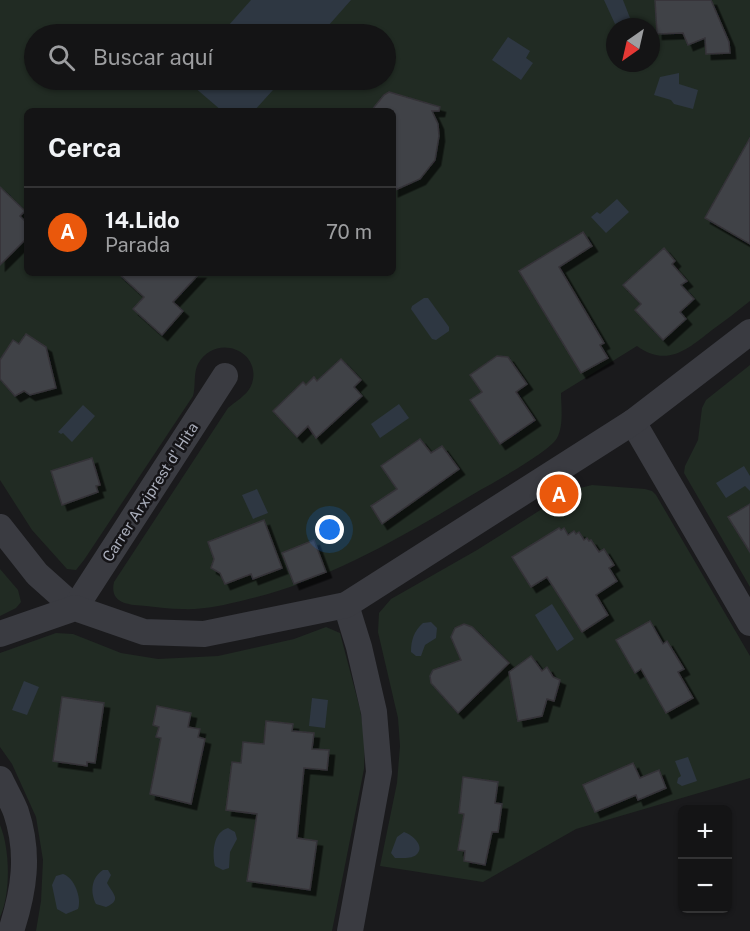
<!DOCTYPE html>
<html lang="es">
<meta charset="utf-8">
<style>
:root{--surface:#141415;--page:#1d1d1e;--text:#f1f3f6;--muted:#9d9ea0;--line:#333334;--accent:#ea580c}
body{margin:0;font-family:"Public Sans",sans-serif;background:var(--page);color:var(--text)}
.controls{position:absolute;right:18px;bottom:18px;display:grid;overflow:hidden;border-radius:9px;box-shadow:0 2px 4px #0004}
.controls button{width:54px;height:54px;display:grid;place-items:center;padding:0;border:0;border-bottom:2px solid var(--line);background:var(--surface);color:var(--text);font:30px sans-serif}
.compass{position:absolute;left:606px;top:18px;width:54px;height:54px;border-radius:50%;background:var(--surface);box-shadow:0 2px 4px #0004;rotate:214deg}
.you{position:absolute;left:330px;top:530px;width:21px;height:21px;margin:-15px;border:4px solid #fff;border-radius:50%;background:#1a73e8;box-shadow:0 0 0 9px #1a73e833}
.badge{display:grid;place-items:center;width:39px;height:39px;border-radius:50%;background:var(--accent);color:#fff;font-size:20px;font-weight:700}
.pin{position:absolute;translate:-50% -50%;border:3px solid #fff;box-shadow:0 2px 6px #0006}
.list{margin:0;padding:0;list-style:none}
h2{display:flex;justify-content:space-between;align-items:center;height:78px;margin:0;padding:0 24px;font-size:26px}
h2 small{font-size:20px;font-weight:400;color:var(--muted)}
.list li{display:grid;grid-template-columns:39px 1fr auto;gap:18px;align-items:center;box-sizing:border-box;height:90px;padding:0 24px;border-top:2px solid var(--line)}
.list b{display:block;font-size:22px;white-space:nowrap}
.list p{margin:0;font-size:20px;white-space:nowrap;color:var(--muted)}
.list em{font-size:20px;font-style:normal;color:var(--muted)}
.icon{flex:none;width:33px;height:33px;fill:none;stroke:currentColor;stroke-width:2;stroke-linecap:round;stroke-linejoin:round}
.map{position:relative;flex:none;width:750px;height:931px;overflow:hidden}
.search{position:absolute;background:var(--surface);box-shadow:0 2px 4px #0004;left:24px;top:24px;width:372px;height:66px;display:flex;align-items:center;gap:15px;box-sizing:border-box;padding:0 21px;border-radius:33px;color:var(--muted);font-size:22px}
.panel{position:absolute;background:var(--surface);box-shadow:0 2px 4px #0004;left:24px;top:108px;width:372px;height:168px;border-radius:9px}
.map>svg:first-child{display:block}
</style>
<div class="map">
<svg width="750" height="931" viewBox="0 0 750 931">
<defs>
<filter id="shadow"><feDropShadow dx="5.5" dy="5.5" stdDeviation="0" flood-color="#0009"/></filter>
</defs>
<rect width="100%" height="100%" fill="#1a1a1c"/>
<g fill="#212b23" fill-rule="evenodd">
<path d="M 0,0 L 750,0 L 750,301 C 737,311 725,321 712,330 C 688,349 667,368 637,346 L 561,393 C 561,406 564,425 557,438 C 550,451 498,480 482,489 C 406,534 332,580 245,600 C 224,605 204,610 182,609 C 170,609 158,607 146,606 C 129,605 109,604 114,582 L 228,408 C 235,402 247,395 251,386 C 265,352 216,331 198,364 C 193,374 196,386 193,396 L 84,560 L 76,570 L 67,569 L 32,530 L 0,480 ZM 615,27 L 651,27 L 651,63 L 615,63 ZM 34,34 L 386,34 L 386,80 L 34,80 ZM 27,111 L 393,111 L 393,273 L 27,273 Z"/>
<path d="M 750,365 L 750,587 L 684,473 L 685,466 L 698,440 L 702,408 L 706,400 Z"/>
<path d="M 592,485 L 645,489 L 652,491 L 656,495 L 750,656 L 750,778 L 576,829 L 483,882 L 380,866 L 397,783 L 400,746 L 398,718 L 378,632 L 379,613 L 391,599 L 477,550 L 572,490 Z"/>
<path d="M 0,569 L 18,590 L 21,602 L 16,608 L 0,616 Z"/>
<path d="M 326,627 L 340,633 L 360,709 L 365,741 L 364,769 L 332,931 L 36,931 L 41,901 L 43,860 L 36,817 L 12,764 L 0,747 L 0,653 L 56,633 L 73,634 L 121,653 L 158,659 L 218,656 L 294,639 Z"/>
<path d="M 0,825 C 10,849 11,893 0,917 Z"/>
</g>
<g fill="#2e3742">
<path d="M 251,0 L 351,0 L 321,34 L 221,34 Z"/>
<path d="M 604,0 L 623,0 L 630,18 L 615,24 Z"/>
<path d="M 508,37 L 530,51 L 526,58 L 533,63 L 521,80 L 492,60 Z"/>
<path d="M 679,73 L 679,84 L 698,90 L 693,109 L 674,104 L 671,100 L 654,95 L 660,77 Z"/>
<path d="M 186,80 L 282,80 L 254,111 L 222,111 Z"/>
<path d="M 617,199 L 629,212 L 606,233 L 591,217 L 597,212 L 600,214 Z"/>
<path d="M 424,298 L 428,298 L 449,327 L 449,331 L 436,340 L 432,339 L 411,309 L 412,306 Z"/>
<path d="M 399,404 L 409,418 L 380,438 L 371,424 Z"/>
<path d="M 83,405 L 95,416 L 72,442 L 63,433 L 61,434 L 58,432 Z"/>
<path d="M 744,466 L 750,476 L 750,491 L 745,486 L 726,498 L 716,483 Z"/>
<path d="M 257,489 L 268,513 L 253,519 L 242,495 Z"/>
<path d="M 552,604 L 574,639 L 557,651 L 535,615 Z"/>
<path d="M 431,622 L 437,628 L 436,638 L 425,645 L 421,656 L 416,656 L 411,652 C 411,640 414,631 423,623 Z"/>
<path d="M 24,681 L 39,687 L 27,715 L 12,710 Z"/>
<path d="M 312,698 L 328,700 L 325,728 L 309,726 Z"/>
<path d="M 688,757 L 697,781 L 682,786 L 677,783 L 678,778 L 681,776 L 675,761 Z"/>
<path d="M 228,828 L 235,832 L 237,839 L 230,852 L 229,868 L 223,870 L 215,866 C 212,853 213,832 228,828 Z"/>
<path d="M 404,832 C 413,835 426,847 416,855 C 411,859 401,858 395,858 L 391,853 L 397,837 Z"/>
<path d="M 103,870 L 108,870 L 111,875 L 107,883 C 112,893 123,900 106,907 L 96,904 C 90,892 91,878 103,870 Z"/>
<path d="M 63,874 C 74,877 82,898 78,909 L 66,914 L 57,909 L 52,885 L 56,876 Z"/>
</g>
<g fill="#414246" stroke="#343338" stroke-width="1.5" filter="url(#shadow)">
<path d="M 655,0 L 711,0 L 729,42 L 730,53 L 706,54 L 705,38 L 688,45 L 683,33 L 657,34 Z"/>
<path d="M 389,92 L 440,107 L 439,111 L 432,111 L 438,124 L 439,136 L 435,160 L 420,179 L 393,191 L 393,111 L 371,111 L 384,95 Z"/>
<path d="M 750,138 L 750,244 L 705,218 Z"/>
<path d="M 0,187 L 25,211 L 20,216 L 27,223 L 27,238 L 0,265 Z"/>
<path d="M 583,232 L 592,246 L 559,267 L 604,343 L 600,345 L 608,358 L 581,373 L 519,271 Z"/>
<path d="M 664,248 L 675,261 L 672,264 L 687,281 L 681,285 L 694,299 L 680,312 L 686,319 L 663,340 L 635,310 L 641,304 L 623,285 Z"/>
<path d="M 118,273 L 200,273 L 173,302 L 183,311 L 162,335 L 133,309 L 144,297 Z"/>
<path d="M 26,334 L 46,347 L 56,388 L 30,395 L 24,391 L 15,396 L 0,379 L 0,360 L 13,340 L 19,344 Z"/>
<path d="M 497,356 L 508,357 L 527,384 L 516,392 L 535,420 L 500,444 L 470,400 L 482,392 L 470,375 Z"/>
<path d="M 341,359 L 361,380 L 354,387 L 362,396 L 316,438 L 308,426 L 297,437 L 273,411 L 303,382 L 306,385 L 314,377 L 317,381 Z"/>
<path d="M 420,439 L 431,453 L 442,446 L 459,469 L 382,524 L 371,506 L 397,489 L 381,466 Z"/>
<path d="M 92,458 L 100,485 L 96,486 L 98,492 L 62,505 L 51,471 Z"/>
<path d="M 750,504 L 750,552 L 728,517 Z"/>
<path d="M 264,520 L 282,568 L 253,579 L 251,574 L 225,584 L 220,573 L 211,568 L 214,559 L 208,542 Z"/>
<path d="M 559,528 L 561,530 L 564,528 L 568,535 L 574,531 L 576,534 L 579,532 L 584,540 L 587,538 L 589,541 L 591,540 L 599,552 L 604,549 L 614,565 L 609,568 L 617,581 L 596,595 L 608,615 L 582,632 L 547,577 L 531,587 L 512,557 Z"/>
<path d="M 314,540 L 326,572 L 294,584 L 282,553 Z"/>
<path d="M 650,621 L 663,644 L 667,641 L 684,669 L 678,672 L 693,698 L 666,713 L 641,669 L 635,673 L 616,640 Z"/>
<path d="M 464,624 L 472,627 L 509,663 L 458,713 L 431,683 L 430,676 L 433,670 L 461,660 L 451,637 L 455,628 Z"/>
<path d="M 531,656 L 542,671 L 547,667 L 553,677 L 560,680 L 554,701 L 547,699 L 542,716 L 518,721 L 509,672 Z"/>
<path d="M 62,697 L 104,703 L 95,763 L 87,762 L 87,766 L 53,761 Z"/>
<path d="M 157,706 L 191,713 L 188,727 L 200,729 L 198,737 L 205,739 L 191,804 L 150,794 L 161,738 L 156,737 L 159,727 L 153,725 Z"/>
<path d="M 266,721 L 293,724 L 292,731 L 314,733 L 312,749 L 329,750 L 327,770 L 304,768 L 297,838 L 317,841 L 310,890 L 247,881 L 257,814 L 226,810 L 232,762 L 241,763 L 243,742 L 264,744 Z"/>
<path d="M 633,763 L 640,778 L 659,770 L 666,788 L 638,800 L 636,795 L 595,812 L 583,785 Z"/>
<path d="M 463,777 L 498,782 L 495,803 L 502,804 L 498,832 L 492,832 L 485,865 L 464,861 L 465,851 L 458,850 L 464,814 L 459,813 Z"/>
</g>
<g fill="none" stroke-linecap="round" stroke-linejoin="round">
<g stroke="#3a3b41" stroke-width="26">
<path d="M 633,422 L 750,623"/>
<path d="M 0,527 L 37,574 L 75,608"/>
<path d="M 346,605 L 359,647 L 374,712 L 379,772 L 350,931"/>
<path d="M 75,608 L 225,376"/>
<path d="M 0,634 L 75,608 L 144,632 L 204,634 L 346,605 L 633,422 L 750,332"/>
<path d="M 0,779 C 5,790 12,801 16,812 C 30,854 24,891 11,931"/>
</g>
</g>
<g text-anchor="middle" dominant-baseline="central" stroke-width="5" stroke-linejoin="round" paint-order="stroke">
<g font-size="15" fill="#abafbc" stroke="#151417">
<text transform="translate(150 492) rotate(-57)">Carrer Arxiprest d' Hita</text>
</g>
</g>
</svg>
<div class="controls">
<button>+</button>
<button>−</button>
</div>
<svg class="compass" viewBox="-18 -18 36 36"><path d="M0-13l5 13h-10z" fill="#e53935"/><path d="M0 13l5-13h-10z" fill="#9d9ea0"/></svg>
<div class="you"></div>
<div class="pin badge" style="left:559px;top:494px">A</div>
<div class="search"><svg class="icon" aria-label="search" viewBox="0 0 24 24"><circle cx="10" cy="10" r="6"/><path d="M15 15l6 6"/></svg>Buscar aquí</div>
<section class="panel">
<h2>Cerca<small></small></h2>
<ul class="list">
<li><span class="badge">A</span><div><b>14.Lido</b><p>Parada</p></div><em>70 m</em></li>
</ul>
</section>
</div>
